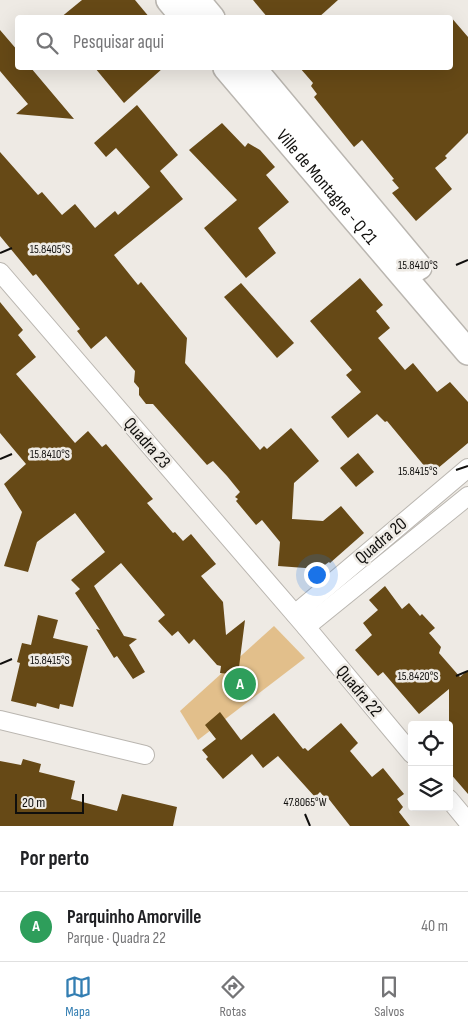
<!DOCTYPE html>
<html lang="pt">
<meta charset="utf-8">
<style>
:root{--surface:#fff;--page:#f2f2f2;--text:#202124;--muted:#757577;--line:#e0e0e0;--accent:#337eb2}
body{margin:0;font-family:"Sofia Sans Condensed",sans-serif;background:var(--page);color:var(--text)}
.controls{position:absolute;right:15px;bottom:15px;display:grid;overflow:hidden;border-radius:5px;box-shadow:0 5px 20px #0002}
.controls button{width:45px;height:45px;display:grid;place-items:center;padding:0;border:0;border-bottom:1px solid var(--line);background:var(--surface);color:var(--text);font:25px sans-serif}
.scale{position:absolute;left:15px;bottom:12px;width:69px;box-sizing:border-box;padding-left:5px;border:2px solid #100f0d;border-top:0;font-size:14px;line-height:18px;white-space:nowrap;color:#100f0d;-webkit-text-stroke:4px #eeeae4;paint-order:stroke}
.you{position:absolute;left:316px;top:574px;width:18px;height:18px;margin:-12px;border:4px solid #fff;border-radius:50%;background:#1a73e8;box-shadow:0 0 0 8px #1a73e833}
.badge{display:grid;place-items:center;width:32px;height:32px;border-radius:50%;background:var(--accent);color:#fff;font-size:16px;font-weight:700}
.pin{position:absolute;translate:-50% -50%;border:2px solid #fff;box-shadow:0 1px 5px #0006}
.list{margin:0;padding:0;list-style:none}
h2{display:flex;justify-content:space-between;align-items:center;height:65px;margin:0;padding:0 20px;font-size:21px}
h2 small{font-size:16px;font-weight:400;color:var(--muted)}
.list li{display:grid;grid-template-columns:32px 1fr auto;gap:15px;align-items:center;box-sizing:border-box;height:70px;padding:0 20px;border-top:1px solid var(--line)}
.list b{display:block;font-size:19px;white-space:nowrap}
.list p{margin:0;font-size:16px;white-space:nowrap;color:var(--muted)}
.list em{font-size:16px;font-style:normal;color:var(--muted)}
.icon{flex:none;width:28px;height:28px;fill:none;stroke:currentColor;stroke-width:2;stroke-linecap:round;stroke-linejoin:round}
.map{position:relative;flex:none;width:468px;height:826px;overflow:hidden}
.search{position:absolute;background:var(--surface);box-shadow:0 5px 20px #0002;left:15px;right:15px;top:15px;height:55px;display:flex;align-items:center;gap:12px;box-sizing:border-box;padding:0 18px;border-radius:5px;color:var(--muted);font-size:19px}
.sheet{height:135px;background:var(--surface)}
nav{display:flex;justify-content:space-around;align-items:center;box-sizing:border-box;height:70px;border-top:1px solid var(--line);background:var(--surface);font-size:14px;color:var(--muted)}
nav a{display:grid;justify-items:center;gap:2px}
nav .on{color:var(--accent)}
.map>svg:first-child{display:block}
</style>
<div class="map">
<svg width="468" height="826" viewBox="0 0 468 826">
<rect width="100%" height="100%" fill="#eeeae4"/>
<path fill="#e2bf8b" d="M 274,626 L 305,658 L 198,740 L 180,711 Z"/>
<g fill="#664916">
<path d="M 82,0 L 135,0 L 150,18 L 60,18 Z"/>
<path d="M 253,0 L 338,0 L 318,18 L 268,18 Z"/>
<path d="M 450,16 L 468,37 L 468,133 L 445,156 L 447,158 L 435,168 L 452,189 L 416,221 L 392,193 L 399,188 L 392,180 L 394,179 L 362,140 L 354,147 L 314,97 L 317,94 L 311,86 L 313,83 L 300,68 L 450,68 Z"/>
<path d="M 0,30 L 18,51 L 18,68 L 31,68 L 74,119 L 16,114 L 28,104 L 0,71 Z"/>
<path d="M 95,68 L 163,68 L 124,103 Z"/>
<path d="M 137,105 L 178,155 L 160,171 L 183,199 L 114,255 L 138,285 L 141,282 L 187,338 L 185,363 L 260,450 L 264,446 L 267,449 L 291,428 L 319,461 L 294,483 L 292,519 L 323,521 L 341,506 L 364,533 L 330,563 L 329,562 L 319,569 L 278,566 L 280,542 L 262,520 L 256,525 L 236,501 L 238,499 L 235,497 L 240,492 L 227,476 L 213,461 L 207,465 L 153,404 L 146,404 L 139,395 L 139,388 L 134,382 L 135,371 L 106,336 L 91,349 L 77,331 L 80,329 L 36,274 L 33,276 L 0,236 L 0,152 L 38,195 L 42,192 L 62,215 L 75,204 L 95,228 L 115,211 L 118,215 L 150,187 L 116,148 L 106,157 L 94,143 Z"/>
<path d="M 222,123 L 245,147 L 248,143 L 260,150 L 275,167 L 266,175 L 289,202 L 258,228 L 276,253 L 246,278 L 204,228 L 237,200 L 189,150 Z"/>
<path d="M 360,278 L 383,305 L 376,311 L 390,328 L 378,338 L 405,370 L 413,363 L 437,392 L 450,382 L 468,402 L 468,443 L 431,474 L 387,421 L 385,422 L 377,414 L 348,438 L 331,417 L 361,392 L 346,375 L 352,370 L 310,321 Z"/>
<path d="M 241,283 L 294,343 L 277,358 L 224,297 Z"/>
<path d="M 0,302 L 23,330 L 18,335 L 36,357 L 16,374 L 75,443 L 88,431 L 102,447 L 106,444 L 153,499 L 147,503 L 173,533 L 175,532 L 183,541 L 191,534 L 216,564 L 201,576 L 223,602 L 226,635 L 245,620 L 238,675 L 220,673 L 221,666 L 217,665 L 194,639 L 189,644 L 178,631 L 172,636 L 158,621 L 165,615 L 121,563 L 94,586 L 124,636 L 137,639 L 129,645 L 145,672 L 133,679 L 117,656 L 114,658 L 96,629 L 100,630 L 75,593 L 80,589 L 71,580 L 105,552 L 75,513 L 37,542 L 28,572 L 4,566 L 22,512 L 4,484 L 26,464 L 0,433 Z"/>
<path d="M 358,453 L 374,472 L 356,487 L 340,468 Z"/>
<path d="M 385,586 L 402,609 L 409,603 L 420,616 L 422,614 L 435,628 L 429,633 L 441,647 L 439,653 L 460,677 L 468,670 L 468,794 L 449,772 L 449,689 L 419,714 L 383,672 L 378,676 L 355,650 L 372,635 L 363,623 L 378,610 L 369,600 Z"/>
<path d="M 38,615 L 58,620 L 53,638 L 88,646 L 73,707 L 60,704 L 59,709 L 37,703 L 36,707 L 11,701 L 20,663 L 17,662 L 22,643 L 31,645 Z"/>
<path d="M 220,712 L 241,740 L 274,713 L 303,749 L 305,748 L 308,751 L 341,723 L 358,743 L 350,751 L 372,777 L 383,768 L 404,794 L 397,799 L 403,807 L 399,812 L 410,826 L 350,826 L 328,798 L 326,799 L 320,792 L 315,797 L 278,756 L 263,768 L 252,754 L 223,779 L 206,759 L 208,757 L 202,750 L 216,739 L 205,725 Z"/>
<path d="M 23,759 L 41,764 L 39,772 L 75,781 L 71,799 L 117,811 L 122,794 L 177,807 L 173,826 L 0,826 L 0,761 L 21,765 Z"/>
</g>
<g fill="none" stroke-linecap="round" stroke-linejoin="round">
<g stroke="#bab6b0" stroke-width="20">
<g id="street">
<path d="M 0,272 L 306,627 L 412,754"/>
<path d="M 295,614 L 468,468"/>
<path d="M 306,627 L 468,496"/>
<path d="M 0,720 L 145,755"/>
<path d="M 449,799 L 468,822"/>
</g>
</g>
<g stroke="#bab6b0" stroke-width="28">
<g id="secondary">
<path d="M 169,0 L 184,18"/>
<path d="M 197,0 L 212,18"/>
<path id="s1" d="M 226,68 L 468,352"/>
<path d="M 253,68 L 419,267"/>
</g>
</g>
<use href="#street" stroke="#fff" stroke-width="18"/>
<use href="#secondary" stroke="#fff" stroke-width="25"/>
</g>
<path fill="none" stroke="#100f0d" stroke-width="2" d="M 0,253 L 12,248M 456,265 L 468,260M 0,459 L 12,454M 456,470 L 468,466M 0,664 L 12,659M 456,676 L 468,671M 305,814 L 310,826"/>
<g text-anchor="middle" dominant-baseline="central" stroke-width="5" stroke-linejoin="round" paint-order="stroke">
<g font-size="18" fill="#100f0d" stroke="#eeeae4">
<text stroke="none"><textPath href="#s1" startOffset="156">Ville de Montagne - Q 21</textPath></text>
<text transform="translate(147 443) rotate(49)">Quadra 23</text>
<text transform="translate(381 541) rotate(-40)">Quadra 20</text>
<text transform="translate(359 691) rotate(50)">Quadra 22</text>
</g>
</g>
<g font-size="12" text-anchor="middle" fill="#100f0d" stroke="#eeeae4" stroke-width="5" stroke-linejoin="round" paint-order="stroke">
<text x="50" y="253">15.8405°S</text>
<text x="418" y="269">15.8410°S</text>
<text x="50" y="458">15.8410°S</text>
<text x="418" y="475">15.8415°S</text>
<text x="50" y="664">15.8415°S</text>
<text x="418" y="680">15.8420°S</text>
<text x="305" y="806">47.8065°W</text>
</g>
</svg>
<div class="controls">
<button><svg class="icon" aria-label="locate" viewBox="0 0 24 24"><circle cx="12" cy="12" r="6"/><path d="M12 2v4M12 18v4M2 12h4M18 12h4"/></svg></button>
<button><svg class="icon" aria-label="layers" viewBox="0 0 24 24"><path d="M12 4l9 5-9 5-9-5zM3 14l9 5 9-5"/></svg></button>
</div>
<div class="scale">20 m</div>
<div class="you"></div>
<div class="pin badge" style="left:240px;top:684px;background:#2e9e5b">A</div>
<div class="search"><svg class="icon" aria-label="search" viewBox="0 0 24 24"><circle cx="10" cy="10" r="6"/><path d="M15 15l6 6"/></svg>Pesquisar aqui</div>
</div>
<section class="sheet">
<h2>Por perto<small></small></h2>
<ul class="list">
<li><span class="badge" style="background:#2e9e5b">A</span><div><b>Parquinho Amorville</b><p>Parque · Quadra 22</p></div><em>40 m</em></li>
</ul>
</section>
<nav>
<a class="on"><svg class="icon" aria-label="map" viewBox="0 0 24 24"><path d="M3 6l6-2 6 2 6-2v14l-6 2-6-2-6 2zM9 4v14M15 6v14"/></svg>Mapa</a>
<a><svg class="icon" aria-label="directions" viewBox="0 0 24 24"><path d="M12 3l9 9-9 9-9-9zM9 14v-3h6M13 9l2 2-2 2"/></svg>Rotas</a>
<a><svg class="icon" aria-label="saved" viewBox="0 0 24 24"><path d="M7 4h10v16l-5-4-5 4z"/></svg>Salvos</a>
</nav>
